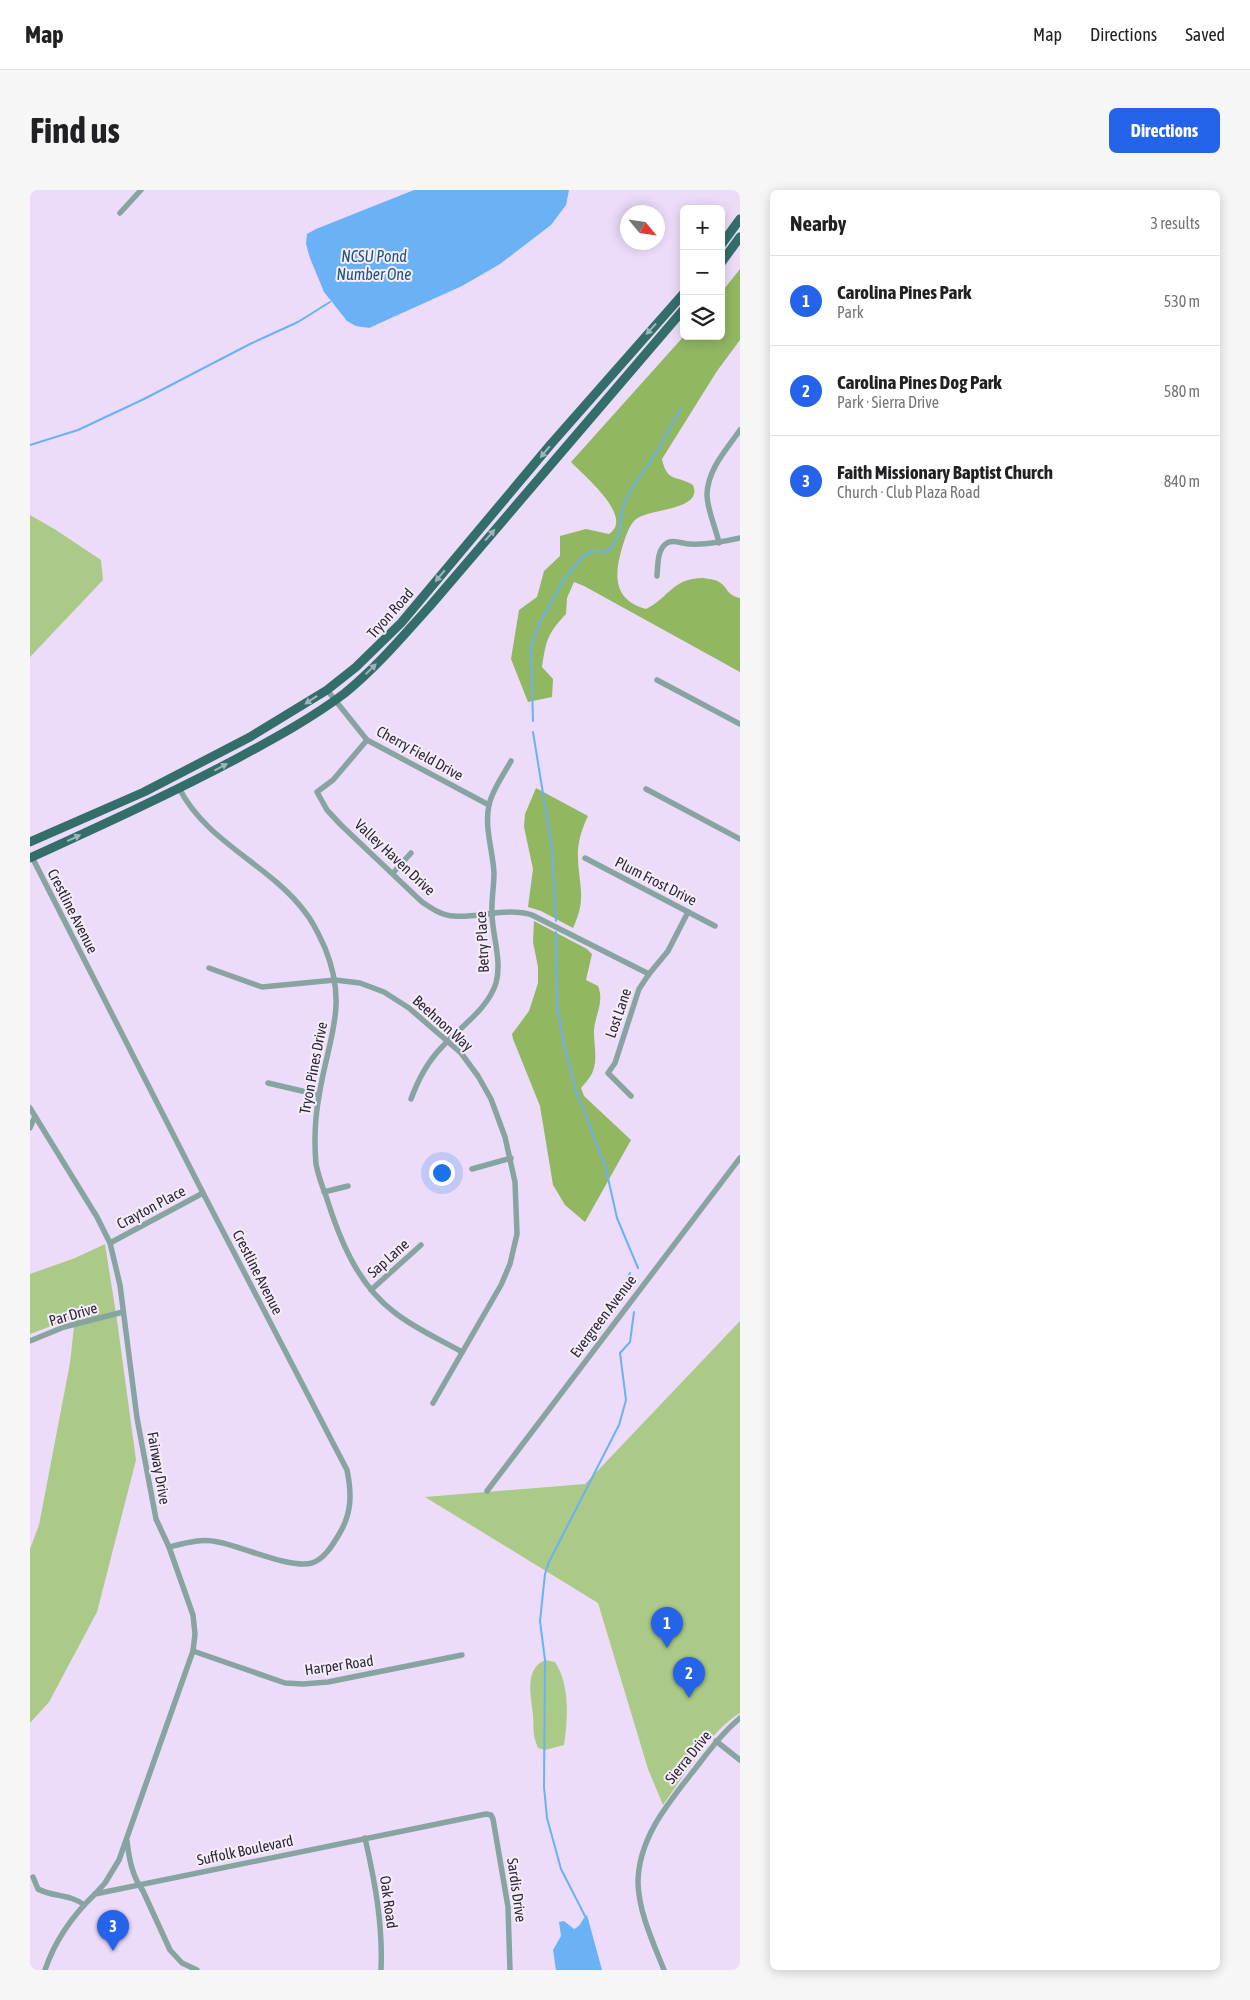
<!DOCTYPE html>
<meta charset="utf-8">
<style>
:root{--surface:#fff;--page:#f6f6f6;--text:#202124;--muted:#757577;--line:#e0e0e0;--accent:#2563eb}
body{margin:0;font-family:"Asap Condensed",sans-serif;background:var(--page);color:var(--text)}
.controls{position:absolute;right:15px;top:15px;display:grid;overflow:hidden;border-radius:8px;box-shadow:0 2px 12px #0003}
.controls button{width:45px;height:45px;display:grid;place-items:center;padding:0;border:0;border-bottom:1px solid var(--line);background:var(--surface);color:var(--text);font:25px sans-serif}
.compass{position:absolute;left:590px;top:15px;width:45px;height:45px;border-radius:50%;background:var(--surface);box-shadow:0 2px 12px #0003;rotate:119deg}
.you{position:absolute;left:411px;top:982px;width:18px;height:18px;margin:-12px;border:4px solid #fff;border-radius:50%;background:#1a73e8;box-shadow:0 0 0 8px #1a73e833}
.badge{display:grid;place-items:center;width:32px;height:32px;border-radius:50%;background:var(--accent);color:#fff;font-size:16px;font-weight:700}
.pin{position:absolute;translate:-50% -41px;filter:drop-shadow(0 1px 2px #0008)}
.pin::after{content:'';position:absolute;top:26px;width:18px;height:15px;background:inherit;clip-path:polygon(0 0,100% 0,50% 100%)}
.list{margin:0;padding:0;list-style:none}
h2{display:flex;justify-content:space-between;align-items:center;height:65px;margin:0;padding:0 20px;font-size:21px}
h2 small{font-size:16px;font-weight:400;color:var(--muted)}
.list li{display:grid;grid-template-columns:32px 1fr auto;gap:15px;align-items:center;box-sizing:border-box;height:90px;padding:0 20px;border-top:1px solid var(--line)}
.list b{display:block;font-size:19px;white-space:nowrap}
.list p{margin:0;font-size:16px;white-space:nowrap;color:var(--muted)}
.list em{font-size:16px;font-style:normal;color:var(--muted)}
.icon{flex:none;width:28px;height:28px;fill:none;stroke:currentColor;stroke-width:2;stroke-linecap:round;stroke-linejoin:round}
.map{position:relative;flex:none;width:710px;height:1780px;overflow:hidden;border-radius:8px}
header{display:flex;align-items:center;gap:30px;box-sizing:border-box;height:70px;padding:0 25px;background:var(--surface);border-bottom:1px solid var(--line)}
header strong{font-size:24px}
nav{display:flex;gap:28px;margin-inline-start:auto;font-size:18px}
.intro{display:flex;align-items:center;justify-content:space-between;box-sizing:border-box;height:120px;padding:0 30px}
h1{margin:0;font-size:35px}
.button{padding:12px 22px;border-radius:8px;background:var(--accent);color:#fff;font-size:18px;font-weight:700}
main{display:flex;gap:30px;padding:0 30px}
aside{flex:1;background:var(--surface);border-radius:8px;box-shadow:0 2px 12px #0003}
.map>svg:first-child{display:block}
</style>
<header>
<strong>Map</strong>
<nav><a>Map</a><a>Directions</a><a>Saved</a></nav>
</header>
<div class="intro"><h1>Find us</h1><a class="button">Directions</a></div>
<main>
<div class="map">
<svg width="710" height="1780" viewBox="0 0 710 1780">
<rect width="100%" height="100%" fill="#ecdcfa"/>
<g fill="#abca87">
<path d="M 0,325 L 26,340 L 71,370 L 73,390 L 0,467 Z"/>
<path d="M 75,1054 L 87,1130 L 106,1270 L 67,1422 L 19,1512 L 0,1533 L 0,1359 L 9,1335 L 40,1173 L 45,1127 L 0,1144 L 0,1084 L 45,1068 Z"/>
<path d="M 710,1131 L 710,1523 C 681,1540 653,1587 633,1615 L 618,1579 L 568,1413 L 395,1307 L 555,1294 Z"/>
<path d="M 515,1470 L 525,1472 C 540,1495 538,1529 534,1555 L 515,1560 L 508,1558 C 502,1544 504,1538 503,1524 C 501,1506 494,1479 515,1470 Z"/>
</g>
<g fill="#91b761">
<path d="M 710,79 L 710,150 L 687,181 L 632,269 C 637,293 647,285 663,295 C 674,321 617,318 605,330 C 598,337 595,349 592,358 C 584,385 583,410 616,419 C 639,408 642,388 673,388 C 678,389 685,389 689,392 C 698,397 696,405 710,408 L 710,482 L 554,396 L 544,392 L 537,408 L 536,424 C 517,444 516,451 512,477 L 523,489 L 522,507 L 498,512 L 481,469 L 489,420 L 507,407 L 514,381 L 530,366 L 530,346 L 556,339 L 579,344 C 605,327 553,285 541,272 L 654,146 L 691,146 L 691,103 Z"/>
<path d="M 506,598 L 558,626 C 552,638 547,654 548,668 C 549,697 557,709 543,738 L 511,721 L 498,717 L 503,679 L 494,637 L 495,624 Z"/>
<path d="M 504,731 L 557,759 L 562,764 L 556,790 L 568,796 C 575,813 564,826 564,842 C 564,854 567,866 564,878 C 562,886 556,892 551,898 L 554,906 L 601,950 L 555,1032 L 535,1015 L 523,995 L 510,916 L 483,849 L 482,844 L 499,821 L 508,793 L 508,777 L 503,752 Z"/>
</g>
<g fill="#6ab1f5">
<path d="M 384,0 L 539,0 L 536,15 L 521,35 L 470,74 L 432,96 L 339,138 L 326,136 L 317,131 L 294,102 L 280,68 L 276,54 L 277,44 L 286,39 Z"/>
<path d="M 557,1725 L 572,1780 L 526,1780 L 523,1760 L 531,1746 L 529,1732 L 534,1731 L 544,1739 C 552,1736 551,1729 557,1725 Z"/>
</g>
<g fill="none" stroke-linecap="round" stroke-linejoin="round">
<g stroke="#6ab1f5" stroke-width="2">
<path d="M 0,255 L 48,240 L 114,209 L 220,154 L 268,132 L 300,112"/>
<path d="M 503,531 L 501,457 L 509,434 L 533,391 L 554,365 L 562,361 L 577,362 C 596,343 587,333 595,312 C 602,295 614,282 624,266 C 634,251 641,234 651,219"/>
<path d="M 503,542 L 522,659 L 526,731"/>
<path d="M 526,742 L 527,814 L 533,850 L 545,898 L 576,979 L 587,1028 L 608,1078"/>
<path d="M 595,1094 L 600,1083"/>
<path d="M 555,1726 L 531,1679 L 517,1628 L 514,1597 L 515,1470 L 510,1431 L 515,1384 L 519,1372 L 589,1235 L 596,1210 L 590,1163 L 600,1152 L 604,1122"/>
</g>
<g stroke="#87a4a1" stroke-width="5.5">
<path d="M 90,23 L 111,0"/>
<path d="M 689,353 C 686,338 677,320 677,304 C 678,279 696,260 710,240"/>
<path d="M 627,386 C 628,375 627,359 637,353 C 642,349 653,354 660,354 C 677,355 693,352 710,348"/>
<path d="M 627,490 L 710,534"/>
<path d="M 297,500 L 337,550 L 459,615"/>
<path d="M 337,550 L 303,590 L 287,602 L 297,620 L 311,635 L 392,712 C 401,718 412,726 424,726 C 449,728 477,717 502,725 L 619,784"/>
<path d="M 149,598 C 177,653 239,674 275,722 C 284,733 289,745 295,758 C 319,817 298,848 289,906 C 285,928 284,951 286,974 C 288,984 292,996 296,1006 C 309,1048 327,1094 364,1122 C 384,1138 409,1149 432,1162"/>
<path d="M 616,599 L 710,649"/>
<path d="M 2,667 L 173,1003 L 317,1280 C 322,1304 322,1324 308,1346 C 302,1356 294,1369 282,1373 C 260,1379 211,1356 188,1352 C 171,1348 155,1353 139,1357"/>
<path d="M 555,668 L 685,736"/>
<path d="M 363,683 L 381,663"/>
<path d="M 179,778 L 232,797 L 305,790 L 330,793 L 354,802 L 379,818 L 431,863 L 448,886 L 461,909 L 475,947 L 485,992 L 487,1044 L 480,1074 L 471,1095 L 403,1213"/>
<path d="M 238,893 L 289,905"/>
<path d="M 601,906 L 578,883 L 585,873 L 609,799 L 619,784 L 638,761 L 658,722"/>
<path d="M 381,909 C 388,890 398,871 412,857 C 429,838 458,819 466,793 C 472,771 463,748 462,725 C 461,712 464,697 464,683 C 463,661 454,637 459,615 C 462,600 474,584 481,571"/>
<path d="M 0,918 L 67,1027 L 80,1053 L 90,1095 L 107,1228 L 126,1329 L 139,1357 L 163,1425 L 165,1444 L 163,1461 L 89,1670 L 75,1693 L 65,1704"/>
<path d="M 0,938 L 5,926"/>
<path d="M 442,979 L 481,968"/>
<path d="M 294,1002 L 318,996"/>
<path d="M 80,1053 L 173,1003"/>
<path d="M 341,1100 L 391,1055"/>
<path d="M 0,1151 L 34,1137 L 93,1122"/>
<path d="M 457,1301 L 710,968"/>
<path d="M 163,1461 L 255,1493 L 273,1494 L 298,1492 L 432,1465"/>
<path d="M 686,1551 L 710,1570"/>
<path d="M 335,1648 C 345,1692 353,1735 351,1780"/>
<path d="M 97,1651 C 99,1668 102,1686 113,1701 L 140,1760 L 152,1773 L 167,1780"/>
<path d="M 3,1687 L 8,1699 C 22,1707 41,1704 54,1715"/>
<path d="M 15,1780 C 25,1750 42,1726 65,1704 L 456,1624 L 461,1625 L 463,1629 L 478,1717 L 480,1780"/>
<path d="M 634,1780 C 623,1752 609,1723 608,1693 C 608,1648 639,1612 665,1579 C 679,1561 692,1543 710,1528"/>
</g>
<g stroke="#346e6a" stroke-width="9">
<path d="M 691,55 L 710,29"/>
<path d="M 691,73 L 710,47"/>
<path d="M 0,652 L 114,602 L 220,547 L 297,500 L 326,477 L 371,433 L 521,254 L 654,103"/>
<path d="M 0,668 C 70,636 140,604 208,568 C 245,548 282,528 315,503 C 347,477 373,446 400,416 L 654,119"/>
</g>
</g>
<defs><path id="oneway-solid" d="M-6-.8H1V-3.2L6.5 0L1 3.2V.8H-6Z" transform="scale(1.25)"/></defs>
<g fill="#9eb4b9">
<use href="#oneway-solid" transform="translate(621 139) rotate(133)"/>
<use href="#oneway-solid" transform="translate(515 262) rotate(130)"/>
<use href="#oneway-solid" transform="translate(460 345) rotate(-49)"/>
<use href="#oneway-solid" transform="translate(410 386) rotate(130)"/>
<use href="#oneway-solid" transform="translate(341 479) rotate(-44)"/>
<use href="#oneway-solid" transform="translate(281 510) rotate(147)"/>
<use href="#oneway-solid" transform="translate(191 577) rotate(-28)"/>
<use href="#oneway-solid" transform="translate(44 648) rotate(-25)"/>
</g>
<g text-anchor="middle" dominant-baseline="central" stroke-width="4" stroke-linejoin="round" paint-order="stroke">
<g font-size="15" fill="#302639" stroke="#f4eef9">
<text transform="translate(360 423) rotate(-48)">Tryon Road</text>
<text transform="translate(390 563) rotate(29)">Cherry Field Drive</text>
<text transform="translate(365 667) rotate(43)">Valley Haven Drive</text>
<text transform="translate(626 691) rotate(27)">Plum Frost Drive</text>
<text transform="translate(43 721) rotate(63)">Crestline Avenue</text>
<text transform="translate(452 752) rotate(-93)">Betry Place</text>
<text transform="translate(588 823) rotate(-71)">Lost Lane</text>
<text transform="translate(413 833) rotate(42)">Beehnon Way</text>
<text transform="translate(283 878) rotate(-79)">Tryon Pines Drive</text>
<text transform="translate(121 1017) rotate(-28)">Crayton Place</text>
<text transform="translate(358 1068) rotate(-42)">Sap Lane</text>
<text transform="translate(228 1082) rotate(63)">Crestline Avenue</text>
<text transform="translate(43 1124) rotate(-16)">Par Drive</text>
<text transform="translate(573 1126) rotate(-53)">Evergreen Avenue</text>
<text transform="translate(129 1278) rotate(80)">Fairway Drive</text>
<text transform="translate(309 1475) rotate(-8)">Harper Road</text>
<text transform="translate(658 1567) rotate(-51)">Sierra Drive</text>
<text transform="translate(215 1660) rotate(-12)">Suffolk Boulevard</text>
<text transform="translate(487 1700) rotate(82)">Sardis Drive</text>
<text transform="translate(359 1712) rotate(82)">Oak Road</text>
</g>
<g font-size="16" font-style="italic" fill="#215380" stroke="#f4eef9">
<text x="344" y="66">NCSU Pond<tspan x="344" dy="18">Number One</tspan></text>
</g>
</g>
</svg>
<div class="controls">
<button>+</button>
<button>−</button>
<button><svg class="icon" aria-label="layers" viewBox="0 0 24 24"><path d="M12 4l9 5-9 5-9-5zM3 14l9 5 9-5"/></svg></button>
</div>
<svg class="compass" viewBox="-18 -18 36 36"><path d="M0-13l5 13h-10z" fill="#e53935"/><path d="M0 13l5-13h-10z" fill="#757577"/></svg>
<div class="you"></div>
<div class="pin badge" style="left:637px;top:1458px">1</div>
<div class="pin badge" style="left:659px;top:1508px">2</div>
<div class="pin badge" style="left:83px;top:1761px">3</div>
</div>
<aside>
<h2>Nearby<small>3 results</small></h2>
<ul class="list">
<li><span class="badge">1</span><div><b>Carolina Pines Park</b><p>Park</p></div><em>530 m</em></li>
<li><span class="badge">2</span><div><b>Carolina Pines Dog Park</b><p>Park · Sierra Drive</p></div><em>580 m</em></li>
<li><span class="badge">3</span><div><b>Faith Missionary Baptist Church</b><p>Church · Club Plaza Road</p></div><em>840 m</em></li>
</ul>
</aside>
</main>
